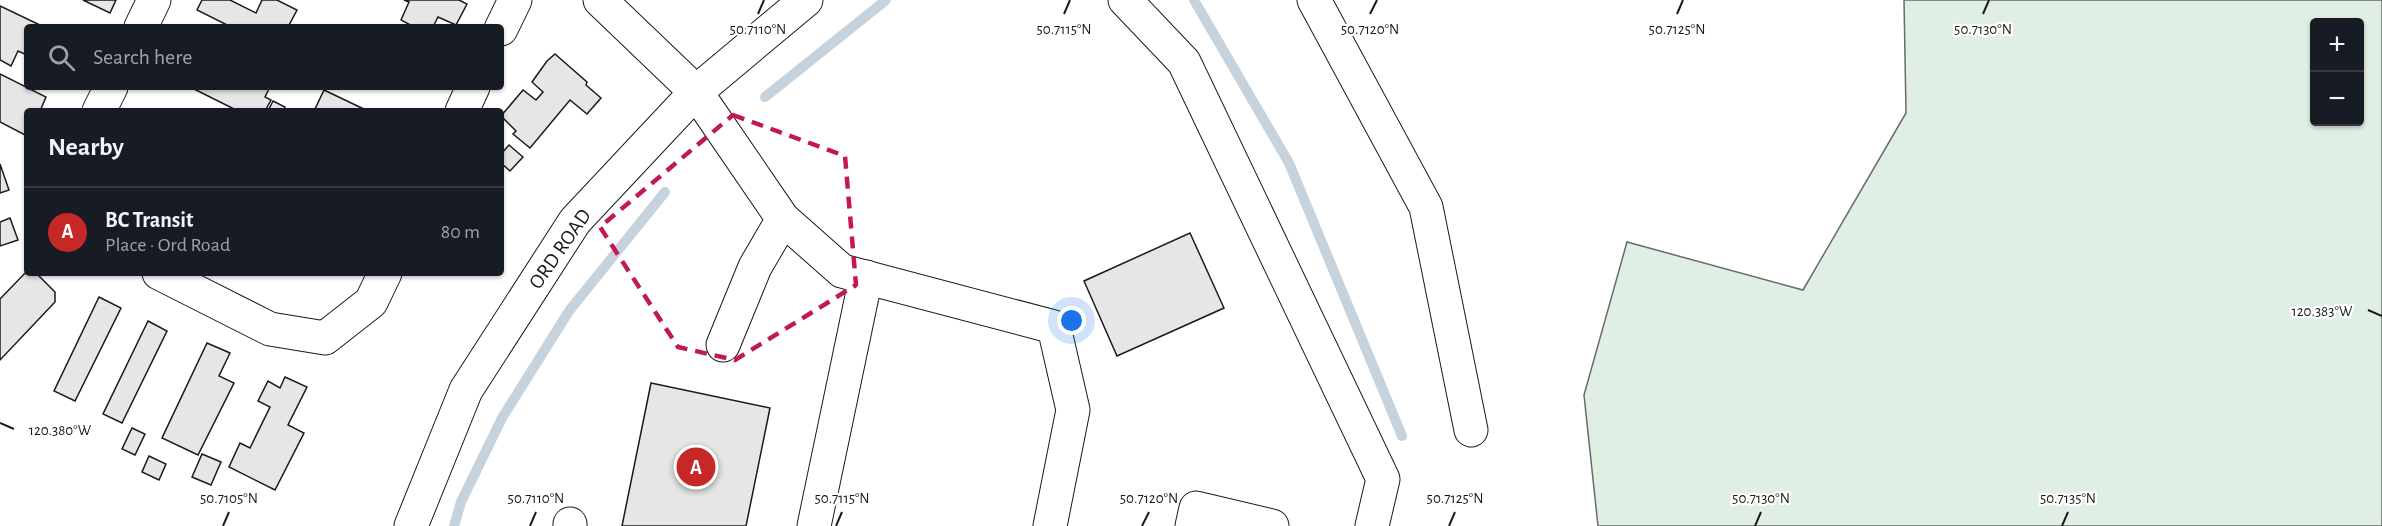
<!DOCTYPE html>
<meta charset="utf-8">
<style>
:root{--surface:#171b24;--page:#242831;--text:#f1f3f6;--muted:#9ea1a6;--line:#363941;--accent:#c62828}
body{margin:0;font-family:"Alegreya Sans",sans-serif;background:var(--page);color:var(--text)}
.controls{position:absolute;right:18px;top:18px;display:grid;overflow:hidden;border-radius:6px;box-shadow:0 2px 4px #0004}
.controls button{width:54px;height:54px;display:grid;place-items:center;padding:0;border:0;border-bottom:2px solid var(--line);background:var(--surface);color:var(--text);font:30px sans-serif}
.you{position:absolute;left:1072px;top:321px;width:21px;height:21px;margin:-15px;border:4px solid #fff;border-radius:50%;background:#1a73e8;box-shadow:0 0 0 9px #1a73e833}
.badge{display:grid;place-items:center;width:39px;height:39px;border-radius:50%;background:var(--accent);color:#fff;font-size:20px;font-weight:700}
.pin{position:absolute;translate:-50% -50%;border:3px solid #fff;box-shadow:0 2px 6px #0006}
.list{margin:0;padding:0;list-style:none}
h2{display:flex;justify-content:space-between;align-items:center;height:78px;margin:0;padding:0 24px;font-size:26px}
h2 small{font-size:20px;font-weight:400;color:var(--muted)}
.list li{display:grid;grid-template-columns:39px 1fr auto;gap:18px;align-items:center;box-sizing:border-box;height:90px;padding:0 24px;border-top:2px solid var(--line)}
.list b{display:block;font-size:22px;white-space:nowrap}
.list p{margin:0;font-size:20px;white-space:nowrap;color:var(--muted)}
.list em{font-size:20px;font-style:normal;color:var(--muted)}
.icon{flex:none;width:33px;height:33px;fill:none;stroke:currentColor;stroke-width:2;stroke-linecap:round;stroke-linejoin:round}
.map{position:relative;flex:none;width:2382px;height:526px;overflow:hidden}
.search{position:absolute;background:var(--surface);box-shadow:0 2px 4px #0004;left:24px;top:24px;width:480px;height:66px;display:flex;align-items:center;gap:15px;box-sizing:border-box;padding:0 21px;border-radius:6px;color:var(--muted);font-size:22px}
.panel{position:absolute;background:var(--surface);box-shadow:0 2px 4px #0004;left:24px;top:108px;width:480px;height:168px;border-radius:6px}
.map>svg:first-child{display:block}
</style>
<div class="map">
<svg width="2382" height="526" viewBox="0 0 2382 526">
<rect width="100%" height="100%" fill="#fff"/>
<path fill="#e0efe3" stroke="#6a6a6a" stroke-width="1.5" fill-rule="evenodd" d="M 1904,0 L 2382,0 L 2382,526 L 1598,526 L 1584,395 L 1627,242 L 1803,290 L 1906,113 ZM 2314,22 L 2360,22 L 2360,122 L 2314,122 Z"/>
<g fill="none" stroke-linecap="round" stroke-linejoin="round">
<g stroke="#c6d2dc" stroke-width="10">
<path d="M 1194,0 L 1289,163 L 1402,436"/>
<path d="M 765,97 L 886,0"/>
<path d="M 454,526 L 461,502 L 502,418 L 569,311 L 665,192"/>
</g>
</g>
<g fill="#e6e6e6" stroke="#1a1a1a" stroke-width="1.5">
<path d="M 83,0 L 116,0 L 110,13 Z"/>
<path d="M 202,0 L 230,0 L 256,13 L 262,0 L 277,0 L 297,10 L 288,27 L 231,27 L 197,10 Z"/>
<path d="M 404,0 L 459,0 L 467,4 L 456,25 L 438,17 L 433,27 L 414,27 L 401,20 L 409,2 Z"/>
<path d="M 0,6 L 44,27 L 27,27 L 27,55 L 18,51 L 11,66 L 0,60 Z"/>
<path d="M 555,54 L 587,82 L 586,85 L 601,98 L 587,114 L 570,100 L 530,148 L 513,134 L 516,131 L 501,116 L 523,90 L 536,100 L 543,92 L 532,82 L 547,61 Z"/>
<path d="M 0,74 L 46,97 L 40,111 L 27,111 L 27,136 L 0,122 Z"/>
<path d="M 190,87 L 270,87 L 265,97 L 271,100 L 265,111 L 238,111 Z"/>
<path d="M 324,90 L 368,111 L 319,111 L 315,109 Z"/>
<path d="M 273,101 L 285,107 L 283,111 L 268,111 Z"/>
<path d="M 509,145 L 523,157 L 510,171 L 501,163 L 501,154 Z"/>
<path d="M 0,164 L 9,190 L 0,193 Z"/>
<path d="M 10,218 L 18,240 L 0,246 L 0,222 Z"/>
<path d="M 1190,233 L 1224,308 L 1117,356 L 1084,281 Z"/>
<path d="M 27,271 L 27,273 L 36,273 L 55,292 L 55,302 L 0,360 L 0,299 Z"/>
<path d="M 99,297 L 121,308 L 75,401 L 54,391 Z"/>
<path d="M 148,321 L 167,331 L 122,423 L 103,414 Z"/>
<path d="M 207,343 L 230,353 L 219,376 L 234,383 L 198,455 L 162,438 Z"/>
<path d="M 285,377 L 307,387 L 288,425 L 304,433 L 275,490 L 229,467 L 240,443 L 250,448 L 270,407 L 258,401 L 268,381 L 280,388 Z"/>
<path d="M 651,383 L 770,408 L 746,526 L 622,526 Z"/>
<path d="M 132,428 L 145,434 L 135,455 L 122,449 Z"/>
<path d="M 202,454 L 221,462 L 211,485 L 192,477 Z"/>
<path d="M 149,456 L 166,464 L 159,480 L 142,472 Z"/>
</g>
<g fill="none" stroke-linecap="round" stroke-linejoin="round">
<g stroke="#1a1a1a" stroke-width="35">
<g id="minor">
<path d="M 600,0 L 696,92 L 783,219 L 842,271 L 1054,327 L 1073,410 L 1050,526"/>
<path d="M 1125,0 L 1184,62 L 1383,479 L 1372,526"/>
<path d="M 1314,0 L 1426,207 L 1471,430"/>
<path d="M 141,27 L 154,0"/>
<path d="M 501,29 L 515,0"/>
<path d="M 99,111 L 111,87"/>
<path d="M 462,111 L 473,87"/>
<path d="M 159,273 L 270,329 L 325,338 L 371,302 L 385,273"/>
<path d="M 723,345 L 755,267 L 783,219"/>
<path d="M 411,526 L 466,390 L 575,221 L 696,92 L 806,0"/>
<path d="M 570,526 L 570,524"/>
<path d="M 814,526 L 866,277"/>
<path d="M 1192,526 L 1196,508 L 1272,526"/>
</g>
</g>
<use href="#minor" stroke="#fff" stroke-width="33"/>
</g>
<path fill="none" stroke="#c2185b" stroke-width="4.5" stroke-dasharray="12 8" stroke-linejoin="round" d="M 733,115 L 845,156 L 856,285 L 735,360 L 678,347 L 600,227 Z"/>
<path fill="none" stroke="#1a1a1a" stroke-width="2" d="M 758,14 L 764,0M 1064,14 L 1070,0M 1370,14 L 1377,0M 1677,14 L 1683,0M 1983,14 L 1989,0M 2368,310 L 2382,316M 0,423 L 14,429M 223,526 L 229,512M 530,526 L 536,512M 836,526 L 842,512M 1142,526 L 1149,512M 1449,526 L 1455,512M 1755,526 L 1761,512M 2062,526 L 2068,512"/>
<g text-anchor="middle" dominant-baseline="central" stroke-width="4.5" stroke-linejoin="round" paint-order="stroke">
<g font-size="21" fill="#1a1a1a" stroke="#fff">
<text transform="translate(560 249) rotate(-55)">ORD ROAD</text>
</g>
</g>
<g font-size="15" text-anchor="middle" fill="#1a1a1a" stroke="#fff" stroke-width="4.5" stroke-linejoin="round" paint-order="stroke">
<text x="758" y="34">50.7110°N</text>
<text x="1064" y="34">50.7115°N</text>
<text x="1370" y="34">50.7120°N</text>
<text x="1677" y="34">50.7125°N</text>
<text x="1983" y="34">50.7130°N</text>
<text x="2322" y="316">120.383°W</text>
<text x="60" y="435">120.380°W</text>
<text x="229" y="503">50.7105°N</text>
<text x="536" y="503">50.7110°N</text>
<text x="842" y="503">50.7115°N</text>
<text x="1149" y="503">50.7120°N</text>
<text x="1455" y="503">50.7125°N</text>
<text x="1761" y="503">50.7130°N</text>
<text x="2068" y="503">50.7135°N</text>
</g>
</svg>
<div class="controls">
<button>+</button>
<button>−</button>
</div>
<div class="you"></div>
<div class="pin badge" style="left:696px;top:467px">A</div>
<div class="search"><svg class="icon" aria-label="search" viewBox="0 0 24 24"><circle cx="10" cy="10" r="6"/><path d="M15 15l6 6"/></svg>Search here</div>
<section class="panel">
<h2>Nearby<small></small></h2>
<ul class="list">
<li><span class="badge">A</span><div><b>BC Transit</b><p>Place · Ord Road</p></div><em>80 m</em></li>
</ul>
</section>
</div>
